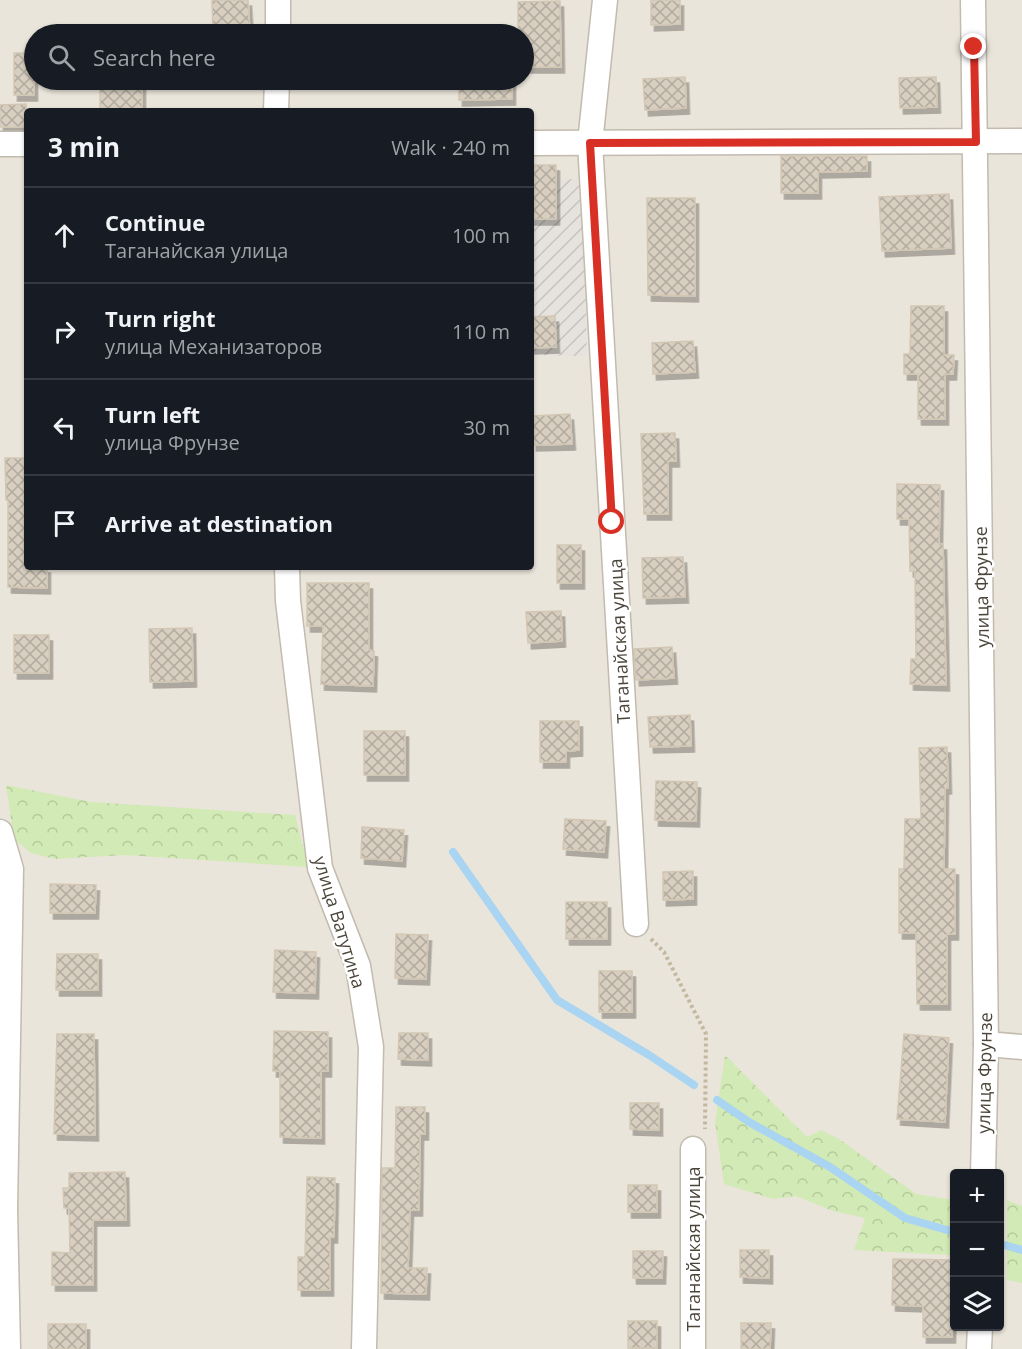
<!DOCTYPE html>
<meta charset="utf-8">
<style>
:root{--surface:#171b24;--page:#20242c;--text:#f1f3f6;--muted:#9ea1a6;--line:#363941}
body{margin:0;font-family:"Open Sans",sans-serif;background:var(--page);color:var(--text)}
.controls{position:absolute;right:18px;bottom:18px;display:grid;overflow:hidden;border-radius:6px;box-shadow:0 2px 4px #0004}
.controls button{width:54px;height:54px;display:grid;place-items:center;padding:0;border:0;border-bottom:2px solid var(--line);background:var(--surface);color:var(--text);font:30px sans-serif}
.stop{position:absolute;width:18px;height:18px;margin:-14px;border:4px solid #d93025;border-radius:50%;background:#fff}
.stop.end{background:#d93025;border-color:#fff;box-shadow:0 2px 6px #0008}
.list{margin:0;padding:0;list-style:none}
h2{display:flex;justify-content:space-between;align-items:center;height:78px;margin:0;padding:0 24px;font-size:26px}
h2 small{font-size:20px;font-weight:400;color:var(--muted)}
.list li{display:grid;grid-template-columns:39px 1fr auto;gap:18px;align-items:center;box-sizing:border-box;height:96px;padding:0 24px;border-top:2px solid var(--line)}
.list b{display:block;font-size:22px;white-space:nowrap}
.list p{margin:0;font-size:20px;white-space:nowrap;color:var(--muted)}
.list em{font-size:20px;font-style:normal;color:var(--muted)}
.icon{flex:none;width:33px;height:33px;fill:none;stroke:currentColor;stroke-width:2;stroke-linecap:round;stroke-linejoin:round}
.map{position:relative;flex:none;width:1022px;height:1349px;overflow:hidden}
.search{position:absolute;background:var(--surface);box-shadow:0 2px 4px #0004;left:24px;top:24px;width:510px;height:66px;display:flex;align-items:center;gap:15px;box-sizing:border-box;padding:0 21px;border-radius:33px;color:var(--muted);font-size:22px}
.panel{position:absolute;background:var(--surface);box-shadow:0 2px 4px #0004;left:24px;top:108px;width:510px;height:462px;border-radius:6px}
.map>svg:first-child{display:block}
</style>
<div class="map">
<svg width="1022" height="1349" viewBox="0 0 1022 1349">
<defs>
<pattern id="industrial-furrows" width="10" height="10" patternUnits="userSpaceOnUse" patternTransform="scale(1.5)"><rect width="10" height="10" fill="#e6e2dd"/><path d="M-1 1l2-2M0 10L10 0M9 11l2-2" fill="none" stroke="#c7c3be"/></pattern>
<pattern id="forest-crowns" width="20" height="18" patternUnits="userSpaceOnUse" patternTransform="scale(1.5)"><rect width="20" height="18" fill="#d2eab5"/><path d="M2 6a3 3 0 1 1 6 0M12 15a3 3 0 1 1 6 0" fill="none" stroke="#b6ca9c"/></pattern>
<pattern id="building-cross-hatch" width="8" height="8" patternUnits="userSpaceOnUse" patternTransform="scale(1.5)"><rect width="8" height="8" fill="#d8cfc1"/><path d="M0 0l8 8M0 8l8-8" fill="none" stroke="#b1aa9e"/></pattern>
<filter id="shadow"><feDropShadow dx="3.5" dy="6" stdDeviation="0" flood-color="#0004"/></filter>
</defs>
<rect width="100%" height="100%" fill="#f6f3ec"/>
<path fill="#eae5da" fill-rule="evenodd" d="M 0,0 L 1022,0 L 1022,1349 L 0,1349 ZM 34,34 L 524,34 L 524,80 L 34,80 ZM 27,111 L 531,111 L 531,567 L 27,567 ZM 954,1174 L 1000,1174 L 1000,1326 L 954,1326 Z"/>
<path fill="url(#industrial-furrows)" d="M 582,179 L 587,356 L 531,355 L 531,180 Z"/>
<g fill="url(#forest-crowns)">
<path d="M 6,785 L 91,802 L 295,815 L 308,867 L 125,855 L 55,859 L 31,853 L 14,839 Z"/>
<path d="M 725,1055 L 807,1137 L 821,1130 L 839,1139 L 916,1194 L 954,1200 L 954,1247 L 949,1255 L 854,1250 L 865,1218 L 833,1211 L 796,1196 L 773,1199 L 724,1184 L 715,1122 Z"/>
<path d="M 1007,1200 L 1022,1206 L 1022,1283 L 1007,1280 Z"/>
</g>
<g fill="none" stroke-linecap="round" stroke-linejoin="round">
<g stroke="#a9d4f2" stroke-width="8">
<path d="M 453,852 L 557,1000 L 649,1055 L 694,1085"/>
<path d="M 717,1100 L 749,1122 L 830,1167 L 905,1218 L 954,1232"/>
<path d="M 1001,1244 L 1022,1250"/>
</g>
</g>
<g fill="url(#building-cross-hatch)" stroke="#d3c7b4" stroke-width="1.5" filter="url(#shadow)">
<path d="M 212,0 L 248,0 L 250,34 L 213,34 Z"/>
<path d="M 651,0 L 680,0 L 680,24 L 651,25 Z"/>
<path d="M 560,1 L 561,67 L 524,67 L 524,34 L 518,34 L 518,2 Z"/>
<rect x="14" y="53" width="20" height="42"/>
<path d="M 685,77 L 686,108 L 645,110 L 643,79 Z"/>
<path d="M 936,77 L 937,107 L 900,108 L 899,78 Z"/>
<rect x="100" y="80" width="42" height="31"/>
<path d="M 459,80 L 512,80 L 512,99 L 459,100 Z"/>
<path d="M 26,104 L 26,127 L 0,127 L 0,105 Z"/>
<path d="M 781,156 L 867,156 L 867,171 L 818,172 L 818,193 L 781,193 Z"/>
<rect x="531" y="165" width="25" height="54"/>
<path d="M 949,194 L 951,248 L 882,251 L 879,197 Z"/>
<path d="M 647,198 L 695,198 L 695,296 L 648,295 Z"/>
<path d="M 911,306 L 944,306 L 944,355 L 954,355 L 953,374 L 945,374 L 945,419 L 918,419 L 918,374 L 904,374 L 904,354 L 910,354 Z"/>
<path d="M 555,316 L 556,347 L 531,348 L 531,317 Z"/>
<path d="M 693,341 L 695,372 L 653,374 L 652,343 Z"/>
<path d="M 570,414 L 572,444 L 533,445 L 532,416 Z"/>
<path d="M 675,433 L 676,461 L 668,461 L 668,514 L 644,514 L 641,434 Z"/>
<path d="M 5,458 L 27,458 L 27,567 L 47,567 L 47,588 L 8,587 L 8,500 L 6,500 Z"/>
<path d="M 897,484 L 940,485 L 939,544 L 943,544 L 946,685 L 910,684 L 911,659 L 916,659 L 915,571 L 910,571 L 909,519 L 897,519 Z"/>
<rect x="557" y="545" width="24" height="38"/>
<path d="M 683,557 L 685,597 L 643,598 L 642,558 Z"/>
<path d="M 307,583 L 369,583 L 369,650 L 374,651 L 373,686 L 321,684 L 323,626 L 307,626 Z"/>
<path d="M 561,611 L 562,641 L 528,643 L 526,612 Z"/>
<path d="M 192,628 L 193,681 L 150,682 L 149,629 Z"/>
<rect x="14" y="635" width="35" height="38"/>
<path d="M 672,647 L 674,678 L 636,680 L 634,649 Z"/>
<path d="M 690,715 L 691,746 L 650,747 L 648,717 Z"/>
<path d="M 540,721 L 579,721 L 579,750 L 566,751 L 566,762 L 540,762 Z"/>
<rect x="364" y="731" width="41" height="44"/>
<path d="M 947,747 L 948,788 L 945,788 L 944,869 L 955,869 L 955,934 L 947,934 L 947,1004 L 917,1004 L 916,933 L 899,933 L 899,869 L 904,869 L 905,819 L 921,819 L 919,748 Z"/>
<path d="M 656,781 L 697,782 L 696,821 L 655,820 Z"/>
<path d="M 565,819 L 606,821 L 604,852 L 563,849 Z"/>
<path d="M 362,827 L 404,830 L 402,861 L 361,858 Z"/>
<path d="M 693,871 L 693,899 L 663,900 L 663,872 Z"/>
<path d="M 50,884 L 96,885 L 95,913 L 50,913 Z"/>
<rect x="566" y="902" width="41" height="37"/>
<path d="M 396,934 L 428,935 L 426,979 L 395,978 Z"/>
<path d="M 275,950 L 316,952 L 315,993 L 273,992 Z"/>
<path d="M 57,954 L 98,954 L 98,990 L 56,990 Z"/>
<rect x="599" y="971" width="33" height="41"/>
<path d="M 274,1031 L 328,1032 L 328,1071 L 321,1071 L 321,1138 L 280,1137 L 280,1071 L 273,1071 Z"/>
<path d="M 399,1033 L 428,1033 L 428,1060 L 398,1059 Z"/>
<path d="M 57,1034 L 94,1034 L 95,1135 L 54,1134 Z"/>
<path d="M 904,1034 L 949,1038 L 945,1122 L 897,1119 Z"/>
<path d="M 630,1103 L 659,1103 L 659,1130 L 630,1129 Z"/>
<path d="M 396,1107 L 425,1107 L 425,1134 L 420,1134 L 419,1210 L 410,1210 L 408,1268 L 427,1268 L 426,1294 L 381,1293 L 382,1168 L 395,1168 Z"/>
<path d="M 125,1172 L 126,1220 L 93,1220 L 93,1285 L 52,1285 L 52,1252 L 70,1253 L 69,1208 L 64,1208 L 63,1188 L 69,1188 L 69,1173 Z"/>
<path d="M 307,1177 L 335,1178 L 334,1237 L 330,1237 L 330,1290 L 298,1290 L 298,1257 L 305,1257 Z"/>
<rect x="628" y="1185" width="29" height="27"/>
<path d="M 740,1250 L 769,1250 L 769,1278 L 740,1277 Z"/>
<path d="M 633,1251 L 663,1251 L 662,1278 L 633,1278 Z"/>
<path d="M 893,1259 L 954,1260 L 952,1337 L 923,1337 L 923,1306 L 892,1305 Z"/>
<rect x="628" y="1321" width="29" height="27"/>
<path d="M 741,1323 L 771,1323 L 770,1349 L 741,1349 Z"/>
<rect x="48" y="1324" width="38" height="25"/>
</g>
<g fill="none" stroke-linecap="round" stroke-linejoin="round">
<g stroke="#c2bbae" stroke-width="27">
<g id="minor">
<path d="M 605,0 L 590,143 L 636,924"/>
<path d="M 973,0 L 986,1044 L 983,1174"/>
<path d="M 278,34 L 278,0"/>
<path d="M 276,111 L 277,80"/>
<path d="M 531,143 L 1022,141"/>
<path d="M 0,144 L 27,144"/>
<path d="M 287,567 L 288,601 L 320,868 L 358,966 L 371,1047 L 364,1349"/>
<path d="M 0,832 L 11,869 L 5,1209 L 8,1349"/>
<path d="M 986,1044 L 1022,1047"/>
<path d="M 693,1149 L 693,1349"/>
<path d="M 979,1349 L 980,1326"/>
</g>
</g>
<path stroke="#c4b79f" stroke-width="4" stroke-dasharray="3 3" stroke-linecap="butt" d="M 651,939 L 664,952 L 706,1034 L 705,1129"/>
<use href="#minor" stroke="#fff" stroke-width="24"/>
</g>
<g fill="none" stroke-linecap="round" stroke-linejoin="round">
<path stroke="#d93025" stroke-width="8" d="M 612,522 L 590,143 L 976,142 L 974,47"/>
</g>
<g text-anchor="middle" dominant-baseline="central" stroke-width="5" stroke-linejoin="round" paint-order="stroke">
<g font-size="18" fill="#4b4439" stroke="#fff">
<text transform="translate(981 587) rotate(-91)">улица Фрунзе</text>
<text transform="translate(619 641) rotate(-93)">Таганайская улица</text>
<text transform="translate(340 922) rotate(73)">улица Ватутина</text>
<text transform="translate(984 1073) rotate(-89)">улица Фрунзе</text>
<text transform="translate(693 1249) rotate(-90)">Таганайская улица</text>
</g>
</g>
</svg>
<div class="controls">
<button>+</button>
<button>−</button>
<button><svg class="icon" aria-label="layers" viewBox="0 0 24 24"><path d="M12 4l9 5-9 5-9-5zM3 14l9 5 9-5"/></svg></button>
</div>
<div class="stop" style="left:612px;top:522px"></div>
<div class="stop end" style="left:974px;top:47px"></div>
<div class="search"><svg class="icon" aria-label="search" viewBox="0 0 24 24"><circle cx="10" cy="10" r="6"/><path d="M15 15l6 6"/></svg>Search here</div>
<section class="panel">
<h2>3 min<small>Walk · 240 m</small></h2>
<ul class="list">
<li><svg class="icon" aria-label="ahead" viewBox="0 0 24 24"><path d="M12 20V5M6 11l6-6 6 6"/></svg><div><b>Continue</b><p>Таганайская улица</p></div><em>100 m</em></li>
<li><svg class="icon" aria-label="right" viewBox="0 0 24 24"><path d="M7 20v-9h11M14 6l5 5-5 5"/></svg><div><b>Turn right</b><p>улица Механизаторов</p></div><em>110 m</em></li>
<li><svg class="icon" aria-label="left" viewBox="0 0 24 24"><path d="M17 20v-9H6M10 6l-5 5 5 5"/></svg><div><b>Turn left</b><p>улица Фрунзе</p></div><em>30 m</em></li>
<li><svg class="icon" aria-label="arrive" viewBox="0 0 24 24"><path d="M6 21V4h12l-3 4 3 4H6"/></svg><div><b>Arrive at destination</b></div></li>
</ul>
</section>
</div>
